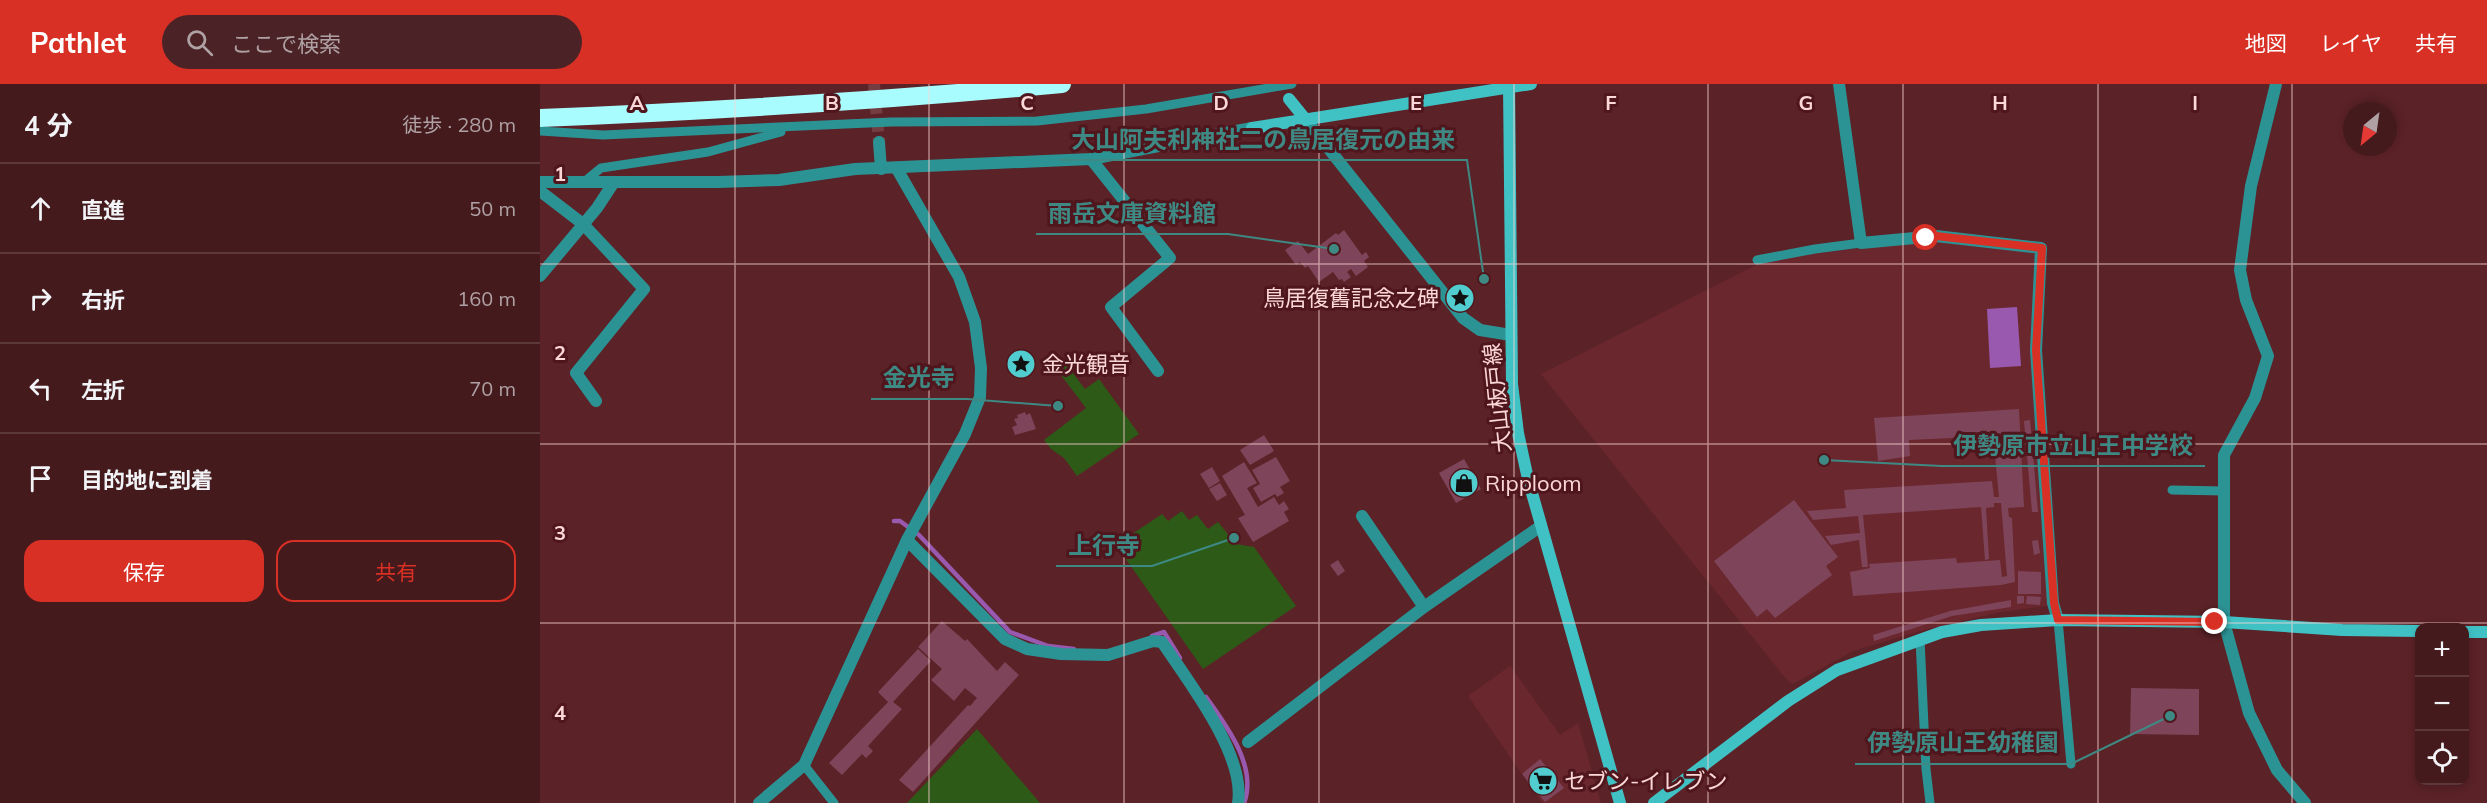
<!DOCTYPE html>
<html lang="ja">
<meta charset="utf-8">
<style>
:root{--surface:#441a1d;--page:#4b2326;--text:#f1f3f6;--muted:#afa1a4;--line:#5c383b;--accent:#d93025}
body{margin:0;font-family:Mulish,"Noto Sans JP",sans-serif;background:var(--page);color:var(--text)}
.controls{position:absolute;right:18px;bottom:18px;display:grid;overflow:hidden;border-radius:12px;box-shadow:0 3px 9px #0003}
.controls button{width:54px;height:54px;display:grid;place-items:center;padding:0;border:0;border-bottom:2px solid var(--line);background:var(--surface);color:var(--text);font:30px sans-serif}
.compass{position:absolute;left:1803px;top:18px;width:54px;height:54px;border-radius:50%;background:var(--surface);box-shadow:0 3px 9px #0003;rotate:209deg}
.stop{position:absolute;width:18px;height:18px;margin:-14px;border:4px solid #d93025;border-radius:50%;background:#fff}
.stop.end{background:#d93025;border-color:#fff;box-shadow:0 2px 6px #0008}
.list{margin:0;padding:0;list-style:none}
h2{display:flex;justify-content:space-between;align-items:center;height:78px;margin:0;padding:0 24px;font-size:26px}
h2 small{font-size:20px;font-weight:400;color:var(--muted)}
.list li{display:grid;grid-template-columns:39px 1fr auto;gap:18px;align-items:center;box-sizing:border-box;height:90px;padding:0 24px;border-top:2px solid var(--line)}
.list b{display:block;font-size:22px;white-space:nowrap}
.list em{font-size:20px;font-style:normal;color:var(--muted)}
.actions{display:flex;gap:12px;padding:18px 24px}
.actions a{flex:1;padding:14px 0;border:2px solid var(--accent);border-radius:18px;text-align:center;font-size:21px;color:var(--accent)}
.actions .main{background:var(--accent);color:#fff}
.icon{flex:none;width:33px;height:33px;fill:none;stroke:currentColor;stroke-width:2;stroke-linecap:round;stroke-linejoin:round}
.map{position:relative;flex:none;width:1947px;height:719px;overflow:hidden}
header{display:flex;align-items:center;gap:36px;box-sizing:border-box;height:84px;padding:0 30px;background:var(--accent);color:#fff}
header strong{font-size:28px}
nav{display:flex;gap:33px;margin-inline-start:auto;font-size:21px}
.search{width:420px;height:54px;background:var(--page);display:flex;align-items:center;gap:15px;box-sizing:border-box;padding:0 21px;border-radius:33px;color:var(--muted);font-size:22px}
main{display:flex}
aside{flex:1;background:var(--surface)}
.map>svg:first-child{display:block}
</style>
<header>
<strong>Pathlet</strong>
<div class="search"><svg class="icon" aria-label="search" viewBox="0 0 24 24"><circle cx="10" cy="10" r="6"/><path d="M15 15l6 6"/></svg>ここで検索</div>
<nav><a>地図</a><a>レイヤ</a><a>共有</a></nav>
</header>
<main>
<aside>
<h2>4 分<small>徒歩 · 280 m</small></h2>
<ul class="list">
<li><svg class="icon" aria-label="ahead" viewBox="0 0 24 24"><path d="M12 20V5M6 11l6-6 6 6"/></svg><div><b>直進</b></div><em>50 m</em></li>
<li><svg class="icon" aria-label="right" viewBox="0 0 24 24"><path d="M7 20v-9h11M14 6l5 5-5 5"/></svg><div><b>右折</b></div><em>160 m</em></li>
<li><svg class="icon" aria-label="left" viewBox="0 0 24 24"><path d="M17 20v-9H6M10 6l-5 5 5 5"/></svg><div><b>左折</b></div><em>70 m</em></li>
<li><svg class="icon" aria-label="arrive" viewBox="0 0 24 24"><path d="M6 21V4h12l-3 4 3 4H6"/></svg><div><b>目的地に到着</b></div></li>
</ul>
<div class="actions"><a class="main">保存</a><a>共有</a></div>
</aside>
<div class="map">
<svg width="1947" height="719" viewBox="0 0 1947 719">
<rect width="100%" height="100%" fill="#5b2227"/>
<g fill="#6a282e">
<path d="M 1390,157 L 1492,168 L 1497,173 L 1508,522 L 1460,528 L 1380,547 L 1313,567 L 1253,600 L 1247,596 L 1001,290 L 1218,180 L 1268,170 Z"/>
<path d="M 970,582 L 1020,651 L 1038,639 L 1061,719 L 1002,719 L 928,612 Z"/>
</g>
<g fill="#2d5b17">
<path d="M 519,271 L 545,305 L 559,295 L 599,350 L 537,392 L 524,374 L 511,365 L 504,356 L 546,324 L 511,278 Z"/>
<path d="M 642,427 L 649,436 L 657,431 L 668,445 L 678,438 L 696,460 L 714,463 L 756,522 L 663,585 L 576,461 L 622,430 L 628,437 Z"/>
<path d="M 437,645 L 500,719 L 367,719 Z"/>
</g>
<path fill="#9959ae" d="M 1477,223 L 1481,282 L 1450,284 L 1447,225 Z"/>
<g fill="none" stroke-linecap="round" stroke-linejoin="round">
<g stroke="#9959ae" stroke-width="4.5">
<path d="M 354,437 L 360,437 L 379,451 L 470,548 L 508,562 L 534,565"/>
<path d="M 612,552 L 624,548 L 640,574"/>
<path d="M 666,613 C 686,641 718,683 704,719"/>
</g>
</g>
<g fill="#7e4459">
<path d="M 804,146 L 822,171 L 826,168 L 829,173 L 824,177 L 828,183 L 816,192 L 811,185 L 807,188 L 811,193 L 804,198 L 802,195 L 799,196 L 793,188 L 779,198 L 768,182 L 765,184 L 760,178 L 756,181 L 745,166 L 758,157 L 768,170 L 796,149 L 798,151 Z"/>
<path d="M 1479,325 L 1484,423 L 1468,424 L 1469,433 L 1472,434 L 1475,498 L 1461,501 L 1313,512 L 1310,488 L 1330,484 L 1329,480 L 1416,474 L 1417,479 L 1460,476 L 1462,493 L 1467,492 L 1461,419 L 1454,419 L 1454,423 L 1446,424 L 1449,475 L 1445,476 L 1441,423 L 1323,431 L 1328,483 L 1322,483 L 1319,456 L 1291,461 L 1285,452 L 1320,449 L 1318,432 L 1273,436 L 1267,427 L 1306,424 L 1304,406 L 1452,397 L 1454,413 L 1459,413 L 1453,351 L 1443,353 L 1444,366 L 1434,365 L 1434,353 L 1369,356 L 1370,372 L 1338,377 L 1334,334 Z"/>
<path d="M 485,328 L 486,331 L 490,329 L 496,345 L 475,351 L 472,343 L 477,341 L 474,335 L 478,334 L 477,331 Z"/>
<path d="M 1490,336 L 1498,428 L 1492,428 L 1484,337 Z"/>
<path d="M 724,351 L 734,367 L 710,381 L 700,366 Z"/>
<path d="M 736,373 L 750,397 L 740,403 L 744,409 L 737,413 L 735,410 L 721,418 L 713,404 L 720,400 L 712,386 Z"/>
<path d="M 924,375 L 941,405 L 916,419 L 899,389 Z"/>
<path d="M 704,378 L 717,399 L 707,404 L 718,423 L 734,413 L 739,421 L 744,417 L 749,425 L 744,428 L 749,437 L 713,458 L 698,434 L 705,431 L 682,392 Z"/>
<path d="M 672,383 L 680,397 L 669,404 L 660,390 Z"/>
<path d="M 680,399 L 687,411 L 677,417 L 669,405 Z"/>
<path d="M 1254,416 L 1298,473 L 1286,482 L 1292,491 L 1235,534 L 1227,525 L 1217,533 L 1174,477 Z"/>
<path d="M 1498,456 L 1500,469 L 1494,471 L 1492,457 Z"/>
<path d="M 798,476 L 805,487 L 798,492 L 790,481 Z"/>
<path d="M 1478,487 L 1501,488 L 1501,510 L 1478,510 Z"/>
<path d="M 1477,512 L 1484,512 L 1484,519 L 1477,520 Z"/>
<path d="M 1487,512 L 1501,513 L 1500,521 L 1486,520 Z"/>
<path d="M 1471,516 L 1471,523 L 1412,532 L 1334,557 L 1333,551 L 1410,527 Z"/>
<path d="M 402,537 L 425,557 L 427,555 L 457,587 L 465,578 L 479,591 L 373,708 L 359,696 L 428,621 L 430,622 L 437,614 L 425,604 L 414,617 L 391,596 L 402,585 L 378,563 Z"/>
<path d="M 378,565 L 391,577 L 353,618 L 362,625 L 328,662 L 333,667 L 326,674 L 322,670 L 302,691 L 289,679 L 348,618 L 338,608 Z"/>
<path d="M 1591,604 L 1659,605 L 1659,651 L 1590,650 Z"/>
<path d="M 1000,675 L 1024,704 L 1005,718 L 982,690 Z"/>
</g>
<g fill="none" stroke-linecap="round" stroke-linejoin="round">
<path stroke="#733d41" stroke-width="12" stroke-dasharray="12 6" stroke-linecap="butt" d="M 334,0 L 339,58"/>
<g stroke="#2c9395" stroke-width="9">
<path d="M 0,47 L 63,51 L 351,38 L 497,37 L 606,25 L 752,0"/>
<path d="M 44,98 L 61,84 L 168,68 L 241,48"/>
<path d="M 1217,176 L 1275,165 L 1321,159"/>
<path d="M 1632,406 L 1684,407"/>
<path d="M 1518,536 L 1531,680"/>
<path d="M 1380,555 L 1386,685 L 1390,719"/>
<path d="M 264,681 L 294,719"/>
</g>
<g stroke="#2c9395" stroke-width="12">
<path d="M 1299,0 L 1321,159 L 1396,152 L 1501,164 L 1496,266 L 1513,519 L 1518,536"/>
<path d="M 1736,0 L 1711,102 L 1700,186 L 1706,216 L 1728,272 L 1715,314 L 1684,371 L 1684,538 L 1709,629 L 1737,686 L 1765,719"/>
<path d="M 766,36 L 923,234 L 940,246 L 971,251"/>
<path d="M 339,58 L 341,85"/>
<path d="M 551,75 L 630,174 L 571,223 L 618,287"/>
<path d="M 0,98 L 178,98 L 239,96 L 315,85 L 551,75 L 712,44"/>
<path d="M 0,107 L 43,140 L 104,205 L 36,289 L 56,317"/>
<path d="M 0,192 L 57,124 L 74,98"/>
<path d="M 822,432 L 884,523"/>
<path d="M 367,456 L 465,555 L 487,565 L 521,570 L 568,571 L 613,557 L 622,558 C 648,597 706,671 698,719"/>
<path d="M 708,658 L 884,523 L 1001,442"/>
<path d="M 219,719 L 264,681 L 367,456 L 425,350 L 440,313 L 441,284 L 435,238 L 419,193 L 357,85"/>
</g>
<g stroke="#40c2c5" stroke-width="12">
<path d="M 969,0 L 972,300 L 978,349 L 988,395 L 1080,719"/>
<path d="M 749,15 L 766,36"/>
<path d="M 712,44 L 991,0"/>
<path d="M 1924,548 L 1947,548"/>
<path d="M 1114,719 L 1248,617 L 1297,586 L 1402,548 L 1441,541 L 1518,536 L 1684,538 L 1802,546 L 1880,547"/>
</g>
<path stroke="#a8fcfd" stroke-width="18" d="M 0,34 C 174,27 348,16 522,0"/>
</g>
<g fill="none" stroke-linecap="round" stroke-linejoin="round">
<path stroke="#d93025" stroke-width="8" d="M 1386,154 L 1396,152 L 1502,164 L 1496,266 L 1514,519 L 1518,536 L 1675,538"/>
</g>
<path fill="none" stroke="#fcd7d7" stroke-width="1.5" stroke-opacity="0.55" d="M 195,0 L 195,719M 389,0 L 389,719M 584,0 L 584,719M 779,0 L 779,719M 974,0 L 974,719M 1168,0 L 1168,719M 1363,0 L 1363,719M 1558,0 L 1558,719M 1752,0 L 1752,719M 0,180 L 1947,180M 0,360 L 1947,360M 0,539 L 1947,539"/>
<defs>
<g id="sight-disc" transform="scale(1.5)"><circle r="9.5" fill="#52cdcf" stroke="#4f171d"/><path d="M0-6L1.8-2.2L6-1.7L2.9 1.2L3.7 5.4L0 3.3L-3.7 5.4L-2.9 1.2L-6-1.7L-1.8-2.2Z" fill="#111"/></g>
<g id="shop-disc" transform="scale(1.5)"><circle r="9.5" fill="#52cdcf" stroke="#4f171d"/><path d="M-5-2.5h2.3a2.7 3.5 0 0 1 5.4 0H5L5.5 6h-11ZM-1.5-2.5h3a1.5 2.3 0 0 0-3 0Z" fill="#111"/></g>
<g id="supermarket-disc" transform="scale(1.5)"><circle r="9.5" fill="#52cdcf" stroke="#4f171d"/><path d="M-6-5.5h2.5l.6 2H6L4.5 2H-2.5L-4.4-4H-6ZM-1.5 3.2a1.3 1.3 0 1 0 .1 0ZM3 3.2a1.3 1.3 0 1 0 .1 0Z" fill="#111"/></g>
</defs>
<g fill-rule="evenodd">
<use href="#sight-disc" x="920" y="214"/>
<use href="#sight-disc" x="481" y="280"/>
<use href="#shop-disc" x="924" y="399"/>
<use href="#supermarket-disc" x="1003" y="697"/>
</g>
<g text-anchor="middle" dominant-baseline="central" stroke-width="6" stroke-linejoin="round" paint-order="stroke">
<g font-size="22" fill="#fcd7d7" stroke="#4f171d" text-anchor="start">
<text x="899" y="214" text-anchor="end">鳥居復舊記念之碑</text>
<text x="502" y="280">金光観音</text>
<text x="945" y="399">Ripploom</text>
<text x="1024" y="697">セブン-イレブン</text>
</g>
<g font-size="22" fill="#fcd7d7" stroke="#4f171d">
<text transform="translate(957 314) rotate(-96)">大山板戸線</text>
</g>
</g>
<g font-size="20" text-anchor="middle" font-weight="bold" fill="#fcd7d7" stroke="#4f171d" stroke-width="6" stroke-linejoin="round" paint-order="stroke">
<text x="97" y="26">A</text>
<text x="292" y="26">B</text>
<text x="487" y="26">C</text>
<text x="681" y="26">D</text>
<text x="876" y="26">E</text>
<text x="1071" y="26">F</text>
<text x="1266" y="26">G</text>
<text x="1460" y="26">H</text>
<text x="1655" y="26">I</text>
<text x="20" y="97">1</text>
<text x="20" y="276">2</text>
<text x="20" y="456">3</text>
<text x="20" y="636">4</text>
</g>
<path fill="none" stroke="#3e8983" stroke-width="2" d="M944 195L927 76H519M794 165L688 150H496M518 322L427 315H331M1284 376L1401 382H1665M694 454L612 482H516M1630 632L1531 680H1315"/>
<g fill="#3e8983" stroke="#4f171d" stroke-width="2">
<circle cx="944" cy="195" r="6"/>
<circle cx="794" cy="165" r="6"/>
<circle cx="518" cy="322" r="6"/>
<circle cx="1284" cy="376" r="6"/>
<circle cx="694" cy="454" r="6"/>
<circle cx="1630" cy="632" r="6"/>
</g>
<g font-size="24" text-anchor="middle" font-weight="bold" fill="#3e8983" stroke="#4f171d" stroke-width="6" stroke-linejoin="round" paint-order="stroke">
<text x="723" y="64">大山阿夫利神社二の鳥居復元の由来</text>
<text x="592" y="138">雨岳文庫資料館</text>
<text x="379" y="302">金光寺</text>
<text x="1533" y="370">伊勢原市立山王中学校</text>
<text x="564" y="470">上行寺</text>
<text x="1423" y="667">伊勢原山王幼稚園</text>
</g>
</svg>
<div class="controls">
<button>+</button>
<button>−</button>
<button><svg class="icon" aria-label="locate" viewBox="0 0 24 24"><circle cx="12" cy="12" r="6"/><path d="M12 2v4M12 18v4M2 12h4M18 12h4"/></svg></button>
</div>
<svg class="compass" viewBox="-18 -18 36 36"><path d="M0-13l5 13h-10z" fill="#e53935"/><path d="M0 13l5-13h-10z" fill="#afa1a4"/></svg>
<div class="stop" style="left:1386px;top:154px"></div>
<div class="stop end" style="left:1675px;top:538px"></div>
</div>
</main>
